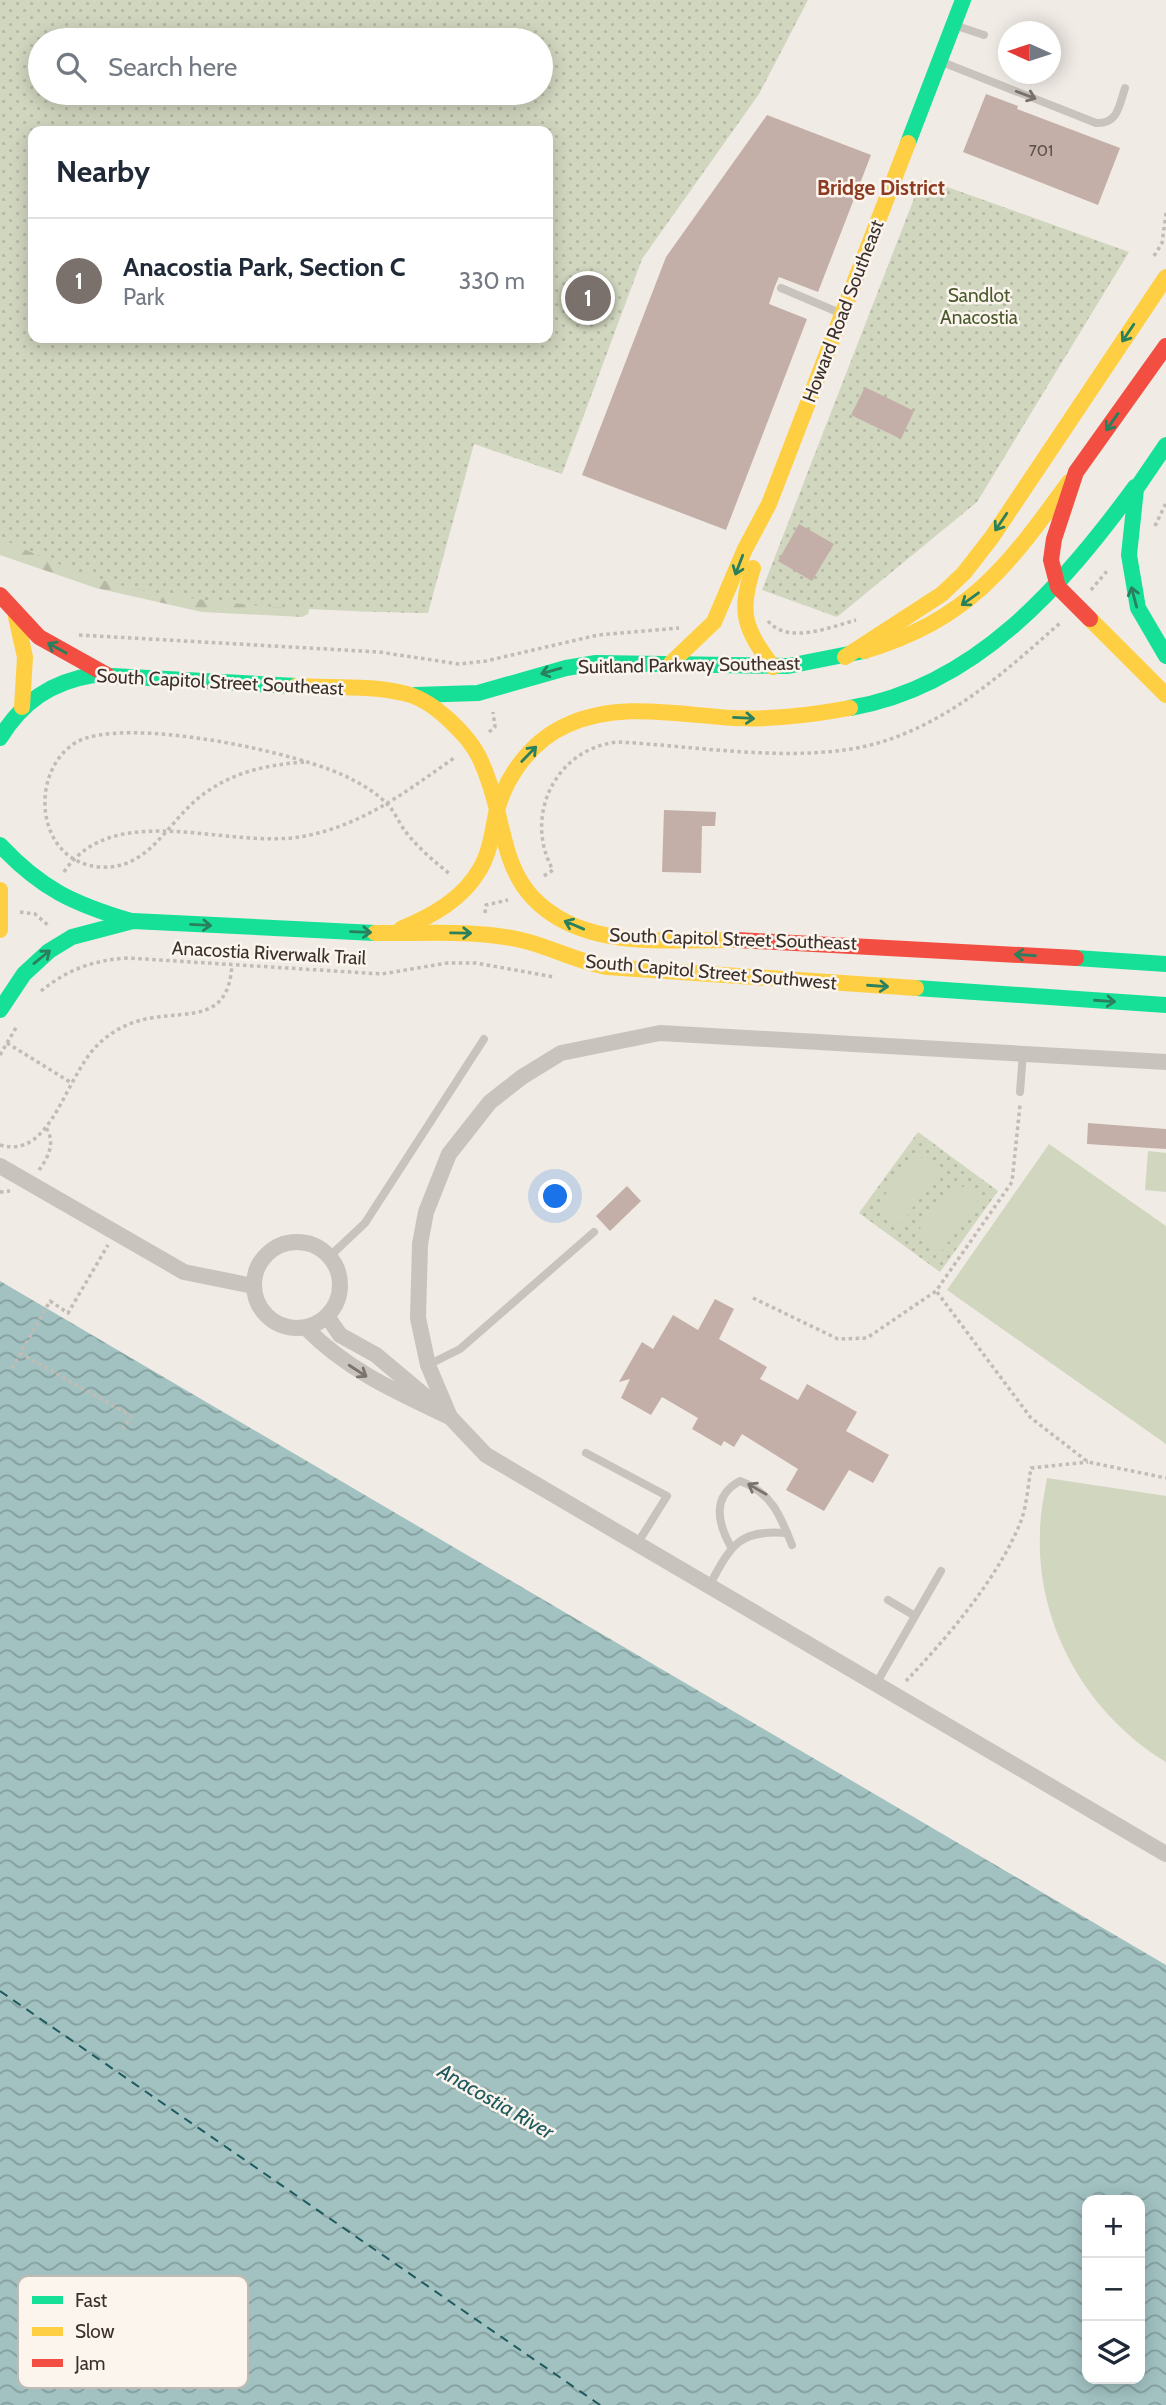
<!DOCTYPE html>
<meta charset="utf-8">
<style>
:root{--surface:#fff;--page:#f6f6f7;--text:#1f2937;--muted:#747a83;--line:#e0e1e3;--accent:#7a716c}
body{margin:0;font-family:Cabin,sans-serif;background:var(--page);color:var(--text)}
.controls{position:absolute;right:21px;bottom:21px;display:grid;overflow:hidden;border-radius:14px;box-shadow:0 4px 18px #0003}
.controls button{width:63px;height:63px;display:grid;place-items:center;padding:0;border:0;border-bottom:2px solid var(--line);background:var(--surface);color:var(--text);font:35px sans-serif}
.compass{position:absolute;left:998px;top:21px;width:63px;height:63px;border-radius:50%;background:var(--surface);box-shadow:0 4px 18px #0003;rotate:273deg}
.you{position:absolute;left:556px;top:1197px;width:24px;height:24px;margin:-18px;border:5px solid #fff;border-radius:50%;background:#1a73e8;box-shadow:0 0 0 10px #1a73e833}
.badge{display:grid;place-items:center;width:46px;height:46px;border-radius:50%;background:var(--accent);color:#fff;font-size:23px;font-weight:700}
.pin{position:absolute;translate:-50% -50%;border:4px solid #fff;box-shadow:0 2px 7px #0006}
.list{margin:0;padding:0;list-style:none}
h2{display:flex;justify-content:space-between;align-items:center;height:91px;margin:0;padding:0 28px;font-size:30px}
h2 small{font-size:23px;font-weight:400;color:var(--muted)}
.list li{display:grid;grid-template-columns:46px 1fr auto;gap:21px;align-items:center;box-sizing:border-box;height:126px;padding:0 28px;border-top:2px solid var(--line)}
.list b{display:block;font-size:26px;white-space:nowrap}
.list p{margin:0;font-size:23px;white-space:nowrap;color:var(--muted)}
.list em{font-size:23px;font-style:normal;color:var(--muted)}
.icon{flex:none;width:38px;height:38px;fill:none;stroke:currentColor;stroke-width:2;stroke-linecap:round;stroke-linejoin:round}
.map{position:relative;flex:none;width:1166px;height:2405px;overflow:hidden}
.search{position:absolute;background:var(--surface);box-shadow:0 4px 18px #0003;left:28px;top:28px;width:525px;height:77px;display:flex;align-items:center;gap:18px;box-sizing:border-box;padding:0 24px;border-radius:38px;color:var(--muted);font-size:26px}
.panel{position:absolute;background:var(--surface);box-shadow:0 4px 18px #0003;left:28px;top:126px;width:525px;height:217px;border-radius:14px}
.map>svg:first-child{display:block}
</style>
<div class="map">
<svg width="1166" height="2405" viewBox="0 0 1166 2405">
<defs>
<pattern id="forest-firs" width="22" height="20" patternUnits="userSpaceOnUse" patternTransform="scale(1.75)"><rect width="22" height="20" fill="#d1d6bf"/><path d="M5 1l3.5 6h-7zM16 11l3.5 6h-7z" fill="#b4b8a4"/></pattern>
<pattern id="park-dots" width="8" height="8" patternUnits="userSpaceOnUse" patternTransform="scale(1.75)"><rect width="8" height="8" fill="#d1d6bf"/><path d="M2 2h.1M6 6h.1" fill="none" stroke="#b4b8a4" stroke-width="1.8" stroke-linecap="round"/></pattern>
<pattern id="water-waves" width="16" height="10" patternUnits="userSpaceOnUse" patternTransform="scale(1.75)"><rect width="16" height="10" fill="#a1c2c1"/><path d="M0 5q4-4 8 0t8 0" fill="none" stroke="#849e9d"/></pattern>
</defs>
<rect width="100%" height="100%" fill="#f0ebe5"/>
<path fill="url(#forest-firs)" d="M 0,527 L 310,606 L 308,614 L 302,617 L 202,612 L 96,588 L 0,555 Z"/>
<g fill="url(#park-dots)" fill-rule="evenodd">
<path d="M 0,0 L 808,0 L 759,94 L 642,259 L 562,474 L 474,444 L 428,613 C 334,611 239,608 146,591 C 100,583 42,558 0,538 ZM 40,40 L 541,40 L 541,93 L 40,93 ZM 33,131 L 548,131 L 548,338 L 33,338 Z"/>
<path d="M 922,178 L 1129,252 L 977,502 L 837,617 L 762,590 Z"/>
<path d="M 918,1132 L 998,1191 L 940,1272 L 859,1213 Z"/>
</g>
<g fill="#d1d6bf">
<path d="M 1049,1144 L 1166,1226 L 1166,1444 L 947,1290 Z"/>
<path d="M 1148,1151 L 1166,1153 L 1166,1192 L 1145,1190 Z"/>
<path d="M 915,1153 L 939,1171 L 901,1224 L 877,1206 Z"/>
<path d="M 955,1181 L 979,1199 L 941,1252 L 916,1234 Z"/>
<path d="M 1047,1478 L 1166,1496 L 1166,1762 C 1087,1714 1036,1625 1040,1532 C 1040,1514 1044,1496 1047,1478 Z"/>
</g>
<path fill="url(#water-waves)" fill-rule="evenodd" d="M 0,1281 L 1166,1965 L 1166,2405 L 0,2405 ZM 1087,2200 L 1140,2200 L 1140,2379 L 1087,2379 Z"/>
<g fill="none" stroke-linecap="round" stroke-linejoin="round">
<path stroke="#1f5a5e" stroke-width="2" stroke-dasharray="9 7" stroke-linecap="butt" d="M 0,1991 L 600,2405"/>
</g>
<g fill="#c3afa7">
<path d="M 986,94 L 1018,106 L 1017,109 L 1120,148 L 1098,205 L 963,152 Z"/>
<path d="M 767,115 L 871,155 L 818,292 L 779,277 L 775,286 L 769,304 L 807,319 L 726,530 L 582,475 L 666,257 Z"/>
<path d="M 865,387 L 914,411 L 901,439 L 851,415 Z"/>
<path d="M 799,524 L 834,544 L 812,581 L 778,561 Z"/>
<path d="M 664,810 L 716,812 L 715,826 L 702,826 L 701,873 L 662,872 Z"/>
<path d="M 1088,1123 L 1166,1129 L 1166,1149 L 1087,1144 Z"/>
<path d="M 627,1186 L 641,1201 L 610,1231 L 596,1216 Z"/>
<path d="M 715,1299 L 734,1309 L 719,1339 L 767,1367 L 760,1379 L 798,1400 L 807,1384 L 857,1412 L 846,1431 L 889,1455 L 873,1483 L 849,1470 L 824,1511 L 786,1490 L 798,1469 L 742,1434 L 734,1447 L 724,1441 L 721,1446 L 692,1429 L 698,1418 L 662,1397 L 651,1415 L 621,1398 L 630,1379 L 619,1382 L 642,1342 L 653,1349 L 673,1315 L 698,1330 Z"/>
</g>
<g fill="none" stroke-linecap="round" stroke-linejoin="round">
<g stroke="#c2bbb6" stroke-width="3.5" stroke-dasharray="3.5 3.5" stroke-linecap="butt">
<path d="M 1154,256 L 1162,243 L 1166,213"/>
<path d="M 1155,526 L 1166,503"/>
<path d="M 1091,590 L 1107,571"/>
<path d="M 768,621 C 788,645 831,627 856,620"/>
<path d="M 79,635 L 379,652 L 459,664 L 486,661 L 598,635 L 679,628"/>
<path d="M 489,732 L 495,727 L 493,712"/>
<path d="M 304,762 C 266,765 232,772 201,796 C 168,821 149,870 101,867 C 37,864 27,774 75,743 C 121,714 306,753 353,780 C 365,786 379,795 388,805 C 395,812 399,823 405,831 C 418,848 435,862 451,875"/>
<path d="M 64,872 C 114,797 229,851 305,836 C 363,825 407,791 454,758"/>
<path d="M 544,876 L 553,870 C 523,817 555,748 618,742 C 698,746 801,765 878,743 C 950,722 1006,671 1060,623"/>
<path d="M 20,912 L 35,914 L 49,926"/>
<path d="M 485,913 L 486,905 L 508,900"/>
<path d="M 41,991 C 68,969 94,960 128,958 L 382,974 L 447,963 L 476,963 L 554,977"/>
<path d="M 7,1043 L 70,1082"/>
<path d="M 0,1055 L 17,1026"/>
<path d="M 0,1145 C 54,1161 65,1070 103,1040 C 117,1028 133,1021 151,1018 C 193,1011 228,1021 232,965"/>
<path d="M 39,1170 C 48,1158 56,1142 46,1128"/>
<path d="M 0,1192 L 10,1191"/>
<path d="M 937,1292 L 1031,1418 L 1088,1462 L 1166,1478"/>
<path d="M 753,1298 L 838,1339 L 867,1338 L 936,1291 L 1012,1182 L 1020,1105"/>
<path d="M 20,1353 L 131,1416 L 123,1428"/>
<path d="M 12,1368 L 50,1301 L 68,1313 L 108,1245"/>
<path d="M 906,1681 C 947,1638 999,1577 1021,1521 C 1027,1505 1028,1485 1031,1468 L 1088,1462"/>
</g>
<g stroke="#c9c3be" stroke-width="8">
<path d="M 954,25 L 984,35"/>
<path d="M 942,62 L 1096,123 C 1118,124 1119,106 1125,88"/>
<path d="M 781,288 L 840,313"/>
<path d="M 1020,1092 L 1023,1053"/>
<path d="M 329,1257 L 365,1223 L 484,1039"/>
<path d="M 428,1365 L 460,1349 L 594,1232"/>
<path d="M 586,1453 L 667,1496 L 637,1544"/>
<path d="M 731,1547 C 717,1522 712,1496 740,1481 C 772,1493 780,1515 792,1545"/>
<path d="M 709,1586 C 731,1546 738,1529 787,1533"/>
<path d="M 888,1600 L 915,1616"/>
<path d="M 876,1684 L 941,1571"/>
</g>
<g stroke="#c9c3be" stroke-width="16">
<path d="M 1166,1062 L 660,1033 L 561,1053 L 522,1077 L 490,1102 L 449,1154 L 426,1212 L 420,1244 L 418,1318 L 428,1365 L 450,1417 L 486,1455 L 1166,1854"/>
<path d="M 0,1166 L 184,1272 L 253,1286"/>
<circle cx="297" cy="1285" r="43"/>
<path d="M 327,1316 L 340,1335 L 376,1355 L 432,1402"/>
<path d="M 306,1328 C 347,1370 397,1392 450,1417"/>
</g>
<g stroke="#16e098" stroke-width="16">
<path d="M 908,143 L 963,0"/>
<path d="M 1166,445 L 1136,489 L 1129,555 L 1138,608 L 1166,656"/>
<path d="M 415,695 L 478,693 L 566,668 L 596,663 L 788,666 L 864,651"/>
<path d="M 850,708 C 976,687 1064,584 1135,487"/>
<path d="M 0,738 C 22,702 51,682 93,675 L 296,686"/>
<path d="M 0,845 C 41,889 74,904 131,921"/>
<path d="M 1076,958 L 1166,964"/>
<path d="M 916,988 L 1166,1005"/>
<path d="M 0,1010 L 24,974 L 49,951 L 72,937 L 133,921 L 375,933"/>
</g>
<g stroke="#ffcf43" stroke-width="16">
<path d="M 753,568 C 738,614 745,629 773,667"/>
<path d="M 16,617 L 25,657 L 22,707"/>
<path d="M 1090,619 L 1166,695"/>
<path d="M 864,651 C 970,619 1007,567 1069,482"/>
<path d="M 845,657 L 942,594 L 964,573 L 992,537 L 1166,277"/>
<path d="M 671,663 L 714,622 L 745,549 L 769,504 L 908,143"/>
<path d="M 296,686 C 330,688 369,685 403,693 C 419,696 436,708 448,719 C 463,733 476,747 483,766 C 510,828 496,888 568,923 C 618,947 683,939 737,940"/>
<path d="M 0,890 L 0,930"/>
<path d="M 401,929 C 432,916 463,899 480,869 C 490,852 492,833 496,814 C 505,777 531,741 567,725 C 620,701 678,715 734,718 C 774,720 812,715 850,708"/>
<path d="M 375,933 C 424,934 477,929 525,941 C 553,948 578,962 607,967 L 916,988"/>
</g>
<g stroke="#f24e42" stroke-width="16">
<path d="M 0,595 L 39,637 L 107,675"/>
<path d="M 1090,619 L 1058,587 L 1051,560 L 1054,539 L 1076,472 L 1166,346"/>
<path d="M 737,940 L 1076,958"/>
</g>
</g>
<defs><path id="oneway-shaft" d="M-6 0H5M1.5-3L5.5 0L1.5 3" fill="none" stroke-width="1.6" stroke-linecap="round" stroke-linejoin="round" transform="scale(1.75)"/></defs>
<g stroke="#7b726d">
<use href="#oneway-shaft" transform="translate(1026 95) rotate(21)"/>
<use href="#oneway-shaft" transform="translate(358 1371) rotate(33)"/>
<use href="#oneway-shaft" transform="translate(757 1489) rotate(-150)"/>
</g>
<g stroke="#2a7f5c">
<use href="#oneway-shaft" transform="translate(1128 333) rotate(124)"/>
<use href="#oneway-shaft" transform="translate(1112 422) rotate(125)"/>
<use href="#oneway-shaft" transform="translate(1001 522) rotate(124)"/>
<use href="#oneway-shaft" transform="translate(739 565) rotate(111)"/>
<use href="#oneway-shaft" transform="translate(1134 597) rotate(-105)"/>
<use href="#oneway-shaft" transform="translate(970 599) rotate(144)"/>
<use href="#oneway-shaft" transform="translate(57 648) rotate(-151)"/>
<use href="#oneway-shaft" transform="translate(551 671) rotate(164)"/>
<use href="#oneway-shaft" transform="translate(744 718) rotate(3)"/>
<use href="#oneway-shaft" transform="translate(529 754) rotate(-46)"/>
<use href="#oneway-shaft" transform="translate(201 925) rotate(3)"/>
<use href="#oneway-shaft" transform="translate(574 925) rotate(-157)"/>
<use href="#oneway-shaft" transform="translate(361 932) rotate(2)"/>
<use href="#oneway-shaft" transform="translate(461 933) rotate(1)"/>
<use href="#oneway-shaft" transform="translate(1025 955) rotate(-176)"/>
<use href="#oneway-shaft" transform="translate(42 957) rotate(-39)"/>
<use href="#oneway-shaft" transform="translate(878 986) rotate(4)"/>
<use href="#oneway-shaft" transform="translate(1105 1001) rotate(4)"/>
</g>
<g text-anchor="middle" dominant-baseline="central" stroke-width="5" stroke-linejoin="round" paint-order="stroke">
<g font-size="16" fill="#5d504a">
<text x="1041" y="150">701</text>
</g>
<g font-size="19" fill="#4a5a2e" stroke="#fbf5ee">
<text x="979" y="295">Sandlot<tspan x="979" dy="22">Anacostia</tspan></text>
</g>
<g font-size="19" fill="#3b302b" stroke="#fbf5ee">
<text transform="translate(843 311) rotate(-69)">Howard Road Southeast</text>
<text transform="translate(689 665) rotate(-1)">Suitland Parkway Southeast</text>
<text transform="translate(220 682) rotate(3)">South Capitol Street Southeast</text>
<text transform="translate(733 939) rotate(2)">South Capitol Street Southeast</text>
<text transform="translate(269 953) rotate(3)">Anacostia Riverwalk Trail</text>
<text transform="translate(711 972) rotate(5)">South Capitol Street Southwest</text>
</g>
<g font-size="21" font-weight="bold" fill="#8c3b22" stroke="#fbf5ee">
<text x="881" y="187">Bridge District</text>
</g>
<g font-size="21" font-style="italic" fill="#1f5a5e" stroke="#fbf5ee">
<text transform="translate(496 2101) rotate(30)">Anacostia River</text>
</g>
</g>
<rect x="18" y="2276" width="230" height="112" rx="10" fill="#fbf5ee" stroke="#c1bab4" stroke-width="2"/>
<rect x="32" y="2296" width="31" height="8" fill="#16e098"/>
<rect x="32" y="2327" width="31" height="9" fill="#ffcf43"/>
<rect x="32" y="2359" width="31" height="8" fill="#f24e42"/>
<g font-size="19" fill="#3b302b">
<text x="75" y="2307">Fast</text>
<text x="75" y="2338">Slow</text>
<text x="75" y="2370">Jam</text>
</g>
</svg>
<div class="controls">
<button>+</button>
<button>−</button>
<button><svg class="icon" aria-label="layers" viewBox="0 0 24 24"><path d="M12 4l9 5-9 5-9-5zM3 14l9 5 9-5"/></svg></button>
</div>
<svg class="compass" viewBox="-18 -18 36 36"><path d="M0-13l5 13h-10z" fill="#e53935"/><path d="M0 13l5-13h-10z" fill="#747a83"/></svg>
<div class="you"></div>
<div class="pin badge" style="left:588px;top:298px">1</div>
<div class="search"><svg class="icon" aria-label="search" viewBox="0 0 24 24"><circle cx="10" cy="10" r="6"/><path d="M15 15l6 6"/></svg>Search here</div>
<section class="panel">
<h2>Nearby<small></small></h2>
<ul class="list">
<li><span class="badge">1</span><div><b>Anacostia Park, Section C</b><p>Park</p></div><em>330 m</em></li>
</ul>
</section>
</div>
